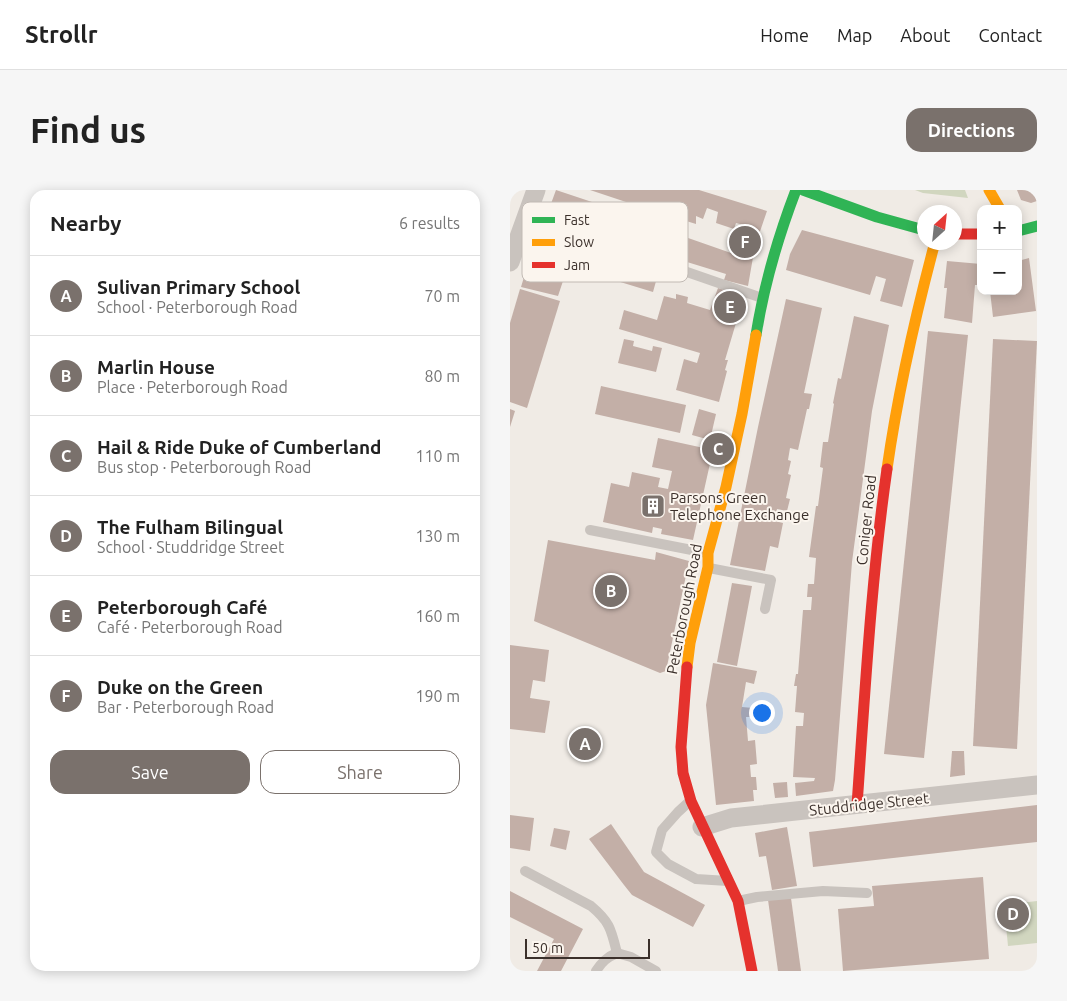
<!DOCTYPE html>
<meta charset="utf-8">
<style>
:root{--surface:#fff;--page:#f6f6f6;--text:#222;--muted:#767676;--line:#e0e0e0;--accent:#7a716c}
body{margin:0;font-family:Ubuntu,sans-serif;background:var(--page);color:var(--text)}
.controls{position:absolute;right:15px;top:15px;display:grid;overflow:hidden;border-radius:10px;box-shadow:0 2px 12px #0003}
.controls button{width:45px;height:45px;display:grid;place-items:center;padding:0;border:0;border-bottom:1px solid var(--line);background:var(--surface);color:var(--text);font:25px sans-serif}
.compass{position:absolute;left:407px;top:15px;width:45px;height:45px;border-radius:50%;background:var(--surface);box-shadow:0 2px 12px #0003;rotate:27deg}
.scale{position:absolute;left:15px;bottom:12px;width:125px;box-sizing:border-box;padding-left:5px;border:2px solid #3b302b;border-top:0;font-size:14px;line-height:18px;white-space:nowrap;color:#3b302b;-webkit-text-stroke:4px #fbf5ee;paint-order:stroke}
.you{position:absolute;left:251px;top:522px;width:18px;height:18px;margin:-12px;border:4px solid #fff;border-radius:50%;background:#1a73e8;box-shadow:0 0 0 8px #1a73e833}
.badge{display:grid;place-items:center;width:32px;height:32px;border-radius:50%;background:var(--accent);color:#fff;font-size:16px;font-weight:700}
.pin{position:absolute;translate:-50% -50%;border:2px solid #fff;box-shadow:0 1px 5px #0006}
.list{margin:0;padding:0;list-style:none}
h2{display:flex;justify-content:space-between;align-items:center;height:65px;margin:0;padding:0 20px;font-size:21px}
h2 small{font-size:16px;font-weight:400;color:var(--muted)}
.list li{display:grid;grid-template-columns:32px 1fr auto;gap:15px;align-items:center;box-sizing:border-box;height:80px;padding:0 20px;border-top:1px solid var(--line)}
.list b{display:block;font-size:19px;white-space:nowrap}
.list p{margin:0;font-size:16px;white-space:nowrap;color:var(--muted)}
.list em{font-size:16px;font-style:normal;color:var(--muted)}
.actions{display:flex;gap:10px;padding:15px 20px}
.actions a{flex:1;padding:11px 0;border:1px solid var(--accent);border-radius:15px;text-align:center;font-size:18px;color:var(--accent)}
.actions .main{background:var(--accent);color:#fff}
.map{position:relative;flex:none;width:527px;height:781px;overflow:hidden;border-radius:15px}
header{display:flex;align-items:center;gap:30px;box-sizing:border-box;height:70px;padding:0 25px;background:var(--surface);border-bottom:1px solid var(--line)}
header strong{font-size:24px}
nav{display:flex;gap:28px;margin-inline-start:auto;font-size:18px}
.intro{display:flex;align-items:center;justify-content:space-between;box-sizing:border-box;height:120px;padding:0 30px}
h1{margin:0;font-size:35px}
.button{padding:12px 22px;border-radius:15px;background:var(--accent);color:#fff;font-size:18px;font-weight:700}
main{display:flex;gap:30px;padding:0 30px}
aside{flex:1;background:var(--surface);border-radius:15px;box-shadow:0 2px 12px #0003}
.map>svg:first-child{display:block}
</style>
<header>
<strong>Strollr</strong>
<nav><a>Home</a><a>Map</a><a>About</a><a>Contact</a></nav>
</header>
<div class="intro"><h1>Find us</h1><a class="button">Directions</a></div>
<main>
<aside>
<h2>Nearby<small>6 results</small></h2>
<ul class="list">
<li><span class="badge">A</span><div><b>Sulivan Primary School</b><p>School · Peterborough Road</p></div><em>70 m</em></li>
<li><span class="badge">B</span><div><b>Marlin House</b><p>Place · Peterborough Road</p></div><em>80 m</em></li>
<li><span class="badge">C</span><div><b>Hail &amp; Ride Duke of Cumberland</b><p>Bus stop · Peterborough Road</p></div><em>110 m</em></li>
<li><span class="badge">D</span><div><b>The Fulham Bilingual</b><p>School · Studdridge Street</p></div><em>130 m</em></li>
<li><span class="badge">E</span><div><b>Peterborough Café</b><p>Café · Peterborough Road</p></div><em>160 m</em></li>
<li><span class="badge">F</span><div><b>Duke on the Green</b><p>Bar · Peterborough Road</p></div><em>190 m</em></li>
</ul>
<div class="actions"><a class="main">Save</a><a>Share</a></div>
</aside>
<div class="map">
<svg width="527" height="781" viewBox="0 0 527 781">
<rect width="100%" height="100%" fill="#f0ebe5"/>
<g fill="#d1d6bf">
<path d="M 405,0 L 455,0 L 458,8 L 413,3 Z"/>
<path d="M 527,711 L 527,753 L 498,756 L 494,715 Z"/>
</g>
<g fill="#c3afa7" fill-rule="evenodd">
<path d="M 46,0 L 85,13 L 78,30 L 71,27 L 68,36 L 75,38 L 69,56 L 61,53 L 58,62 L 66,65 L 58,85 L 20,71 Z"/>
<path d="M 80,0 L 189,0 L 257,21 L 245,56 L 238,96 L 214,90 L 216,84 L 177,72 L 175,76 L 118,56 L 120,48 L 115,46 L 125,15 ZM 134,18 L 186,34 L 186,26 L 193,29 L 197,18 L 208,22 L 206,33 L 224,39 L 226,33 L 234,35 L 231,48 L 225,47 L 221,63 L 161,42 L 159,48 L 139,41 L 141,35 L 130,31 Z"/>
<path d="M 507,0 L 527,0 L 527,11 L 521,13 L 511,10 Z"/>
<path d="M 292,40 L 404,70 L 392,117 L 370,111 L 376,89 L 366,86 L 360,105 L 276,80 L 280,64 Z"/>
<path d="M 115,64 L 124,67 L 122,76 L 148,84 L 143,102 L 107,91 Z"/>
<path d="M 519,68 L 526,121 L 483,127 L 480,101 L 508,101 L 508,71 Z"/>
<path d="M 437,71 L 471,74 L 469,95 L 465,95 L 462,133 L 434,128 L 437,98 L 434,98 Z"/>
<path d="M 18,74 L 38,80 L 38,83 L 54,88 L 48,106 L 11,97 Z"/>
<path d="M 208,98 L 234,106 L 215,170 L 218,170 L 215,180 L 217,181 L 209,212 L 166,200 L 174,169 L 187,173 L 190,163 L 109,139 L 114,120 L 147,130 L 154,106 L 166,109 L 166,104 L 178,107 L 177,113 L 200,120 Z"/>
<path d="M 10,99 L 50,111 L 17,218 L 0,212 L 0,133 Z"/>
<path d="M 276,109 L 312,118 L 294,203 L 302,204 L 299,219 L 297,219 L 288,260 L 280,258 L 278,270 L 281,271 L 278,284 L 281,285 L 276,308 L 280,309 L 277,321 L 267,319 L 265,331 L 273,333 L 268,358 L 260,356 L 255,381 L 220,375 L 248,237 Z"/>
<path d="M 344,126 L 379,135 L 362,221 L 342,372 L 325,590 L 323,601 L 286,606 L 285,593 L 304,591 L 305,588 L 283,587 L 286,536 L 293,536 L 294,523 L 285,522 L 287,496 L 284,496 L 286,484 L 288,484 L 293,420 L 301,420 L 302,407 L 297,407 L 298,394 L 304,394 L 306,368 L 299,367 L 306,316 L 308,316 L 313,278 L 310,277 L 313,252 L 318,252 L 324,214 L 323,213 L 328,188 L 331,189 Z"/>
<path d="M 418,141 L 458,145 L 414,568 L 374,564 Z"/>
<path d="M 114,149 L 124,151 L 123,156 L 142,161 L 143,156 L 152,158 L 146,182 L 108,173 Z"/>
<path d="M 483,149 L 527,151 L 507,559 L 463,556 Z"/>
<path d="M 91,196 L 176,215 L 170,243 L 85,224 Z"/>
<path d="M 0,219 L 5,221 L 0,237 Z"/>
<path d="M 189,219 L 206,224 L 200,250 L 182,245 Z"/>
<path d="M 148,248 L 203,260 L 183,350 L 151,344 L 152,339 L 143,337 L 142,343 L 93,332 L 101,293 L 119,297 L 122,282 L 150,288 L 148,297 L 158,299 L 162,281 L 142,277 Z"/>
<path d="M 38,350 L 145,370 L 146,362 L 179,371 L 156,481 L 150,483 L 24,431 Z"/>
<path d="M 222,393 L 242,396 L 227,476 L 207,472 Z"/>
<path d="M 0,455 L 39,460 L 35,492 L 23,490 L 20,508 L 40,511 L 35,543 L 0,539 Z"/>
<path d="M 203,473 L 247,481 L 244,494 L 236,492 L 232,517 L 243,518 L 243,527 L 236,527 L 238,551 L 245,550 L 247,574 L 240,575 L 241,587 L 246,587 L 247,600 L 243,600 L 244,611 L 206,615 L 196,515 Z"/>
<path d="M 442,561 L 454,561 L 455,585 L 440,587 Z"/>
<path d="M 277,592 L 278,607 L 265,608 L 263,593 Z"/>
<path d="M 527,615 L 527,652 L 303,677 L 299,642 Z"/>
<path d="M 0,625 L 24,628 L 20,661 L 0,658 Z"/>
<path d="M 101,634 L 134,682 L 195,715 L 183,737 L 122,705 L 114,695 L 79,649 Z"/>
<path d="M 277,637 L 287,696 L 262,700 L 256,666 L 249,667 L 245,643 Z"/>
<path d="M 44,638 L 60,641 L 56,660 L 40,656 Z"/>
<path d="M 473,687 L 479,769 L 333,781 L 328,719 L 364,716 L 362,696 Z"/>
<path d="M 0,701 L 73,739 L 51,781 L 27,781 L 44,749 L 0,727 Z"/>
<path d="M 281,708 L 291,781 L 268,781 L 258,710 Z"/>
</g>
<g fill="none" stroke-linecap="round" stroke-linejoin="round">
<g stroke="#c9c3be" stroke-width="10">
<path d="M 128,65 L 252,108"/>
<path d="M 80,340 L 197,363"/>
<path d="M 199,378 L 261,390 L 255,419"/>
<path d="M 180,611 L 168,622 L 152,640 L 146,662 L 158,674 L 186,689 L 218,691"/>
<path d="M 15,681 L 81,716 C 100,732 101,739 107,763"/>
<path d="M 228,711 L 247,707 L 313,701 L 357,703"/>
<path d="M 86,781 C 92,772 97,767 107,763 L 121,767 L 146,781"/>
</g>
<g stroke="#c9c3be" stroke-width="19">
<path d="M 0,72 L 26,0"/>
<path d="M 192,637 L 221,628 L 527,595"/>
</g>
<g stroke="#30b455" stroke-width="11">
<path d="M 293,0 L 367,27 L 414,40"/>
<path d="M 508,41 L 527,36"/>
<path d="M 246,145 C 254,95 268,47 286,0"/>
</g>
<g stroke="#ff9f0a" stroke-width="11">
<path d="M 479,0 L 490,19"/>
<path d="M 377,279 C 388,202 405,127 425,52"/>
<path d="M 177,477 L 180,453 L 198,377 L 198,363 L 216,297 L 232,224 L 246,145"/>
</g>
<g stroke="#e5322d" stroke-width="11">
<path d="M 444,44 L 471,44"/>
<path d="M 177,477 L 171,557 L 173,583 L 181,611 L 228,711 L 242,781"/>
<path d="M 347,615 C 355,503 361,390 377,279"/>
</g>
</g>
<defs>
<g id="building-square" transform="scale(1.25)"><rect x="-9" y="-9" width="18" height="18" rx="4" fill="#7a716c" stroke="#fbf5ee"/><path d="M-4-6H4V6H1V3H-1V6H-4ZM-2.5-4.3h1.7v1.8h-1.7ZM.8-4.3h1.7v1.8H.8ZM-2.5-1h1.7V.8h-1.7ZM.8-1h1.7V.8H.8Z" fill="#fff"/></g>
</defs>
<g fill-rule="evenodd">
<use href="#building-square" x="143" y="316"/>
</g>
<g text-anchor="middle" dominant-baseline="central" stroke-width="4" stroke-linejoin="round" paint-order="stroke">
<g font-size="15" fill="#3b302b" stroke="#fbf5ee" text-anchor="start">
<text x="160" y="307">Parsons Green<tspan x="160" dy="17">Telephone Exchange</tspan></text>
</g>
<g font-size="15" fill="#3b302b" stroke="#fbf5ee">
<text transform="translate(356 330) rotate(-84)">Coniger Road</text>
<text transform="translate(174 419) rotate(-79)">Peterborough Road</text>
<text transform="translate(359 614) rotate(-6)">Studdridge Street</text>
</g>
</g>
<rect x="12" y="12" width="166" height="80" rx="8" fill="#fbf5ee" stroke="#c1bab4" stroke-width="1"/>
<rect x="22" y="27" width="23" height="6" fill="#30b455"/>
<rect x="22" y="49" width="23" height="7" fill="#ff9f0a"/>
<rect x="22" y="72" width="23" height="6" fill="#e5322d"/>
<g font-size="14" fill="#3b302b">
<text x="54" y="35">Fast</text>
<text x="54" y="57">Slow</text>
<text x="54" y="80">Jam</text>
</g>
</svg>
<div class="controls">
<button>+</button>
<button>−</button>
</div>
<svg class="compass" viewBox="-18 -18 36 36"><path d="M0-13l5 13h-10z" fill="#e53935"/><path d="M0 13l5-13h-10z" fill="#767676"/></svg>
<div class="scale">50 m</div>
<div class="you"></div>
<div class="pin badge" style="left:75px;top:554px">A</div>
<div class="pin badge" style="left:101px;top:401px">B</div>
<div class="pin badge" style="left:208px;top:259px">C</div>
<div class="pin badge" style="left:503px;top:724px">D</div>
<div class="pin badge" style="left:220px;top:117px">E</div>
<div class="pin badge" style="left:235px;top:52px">F</div>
</div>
</main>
